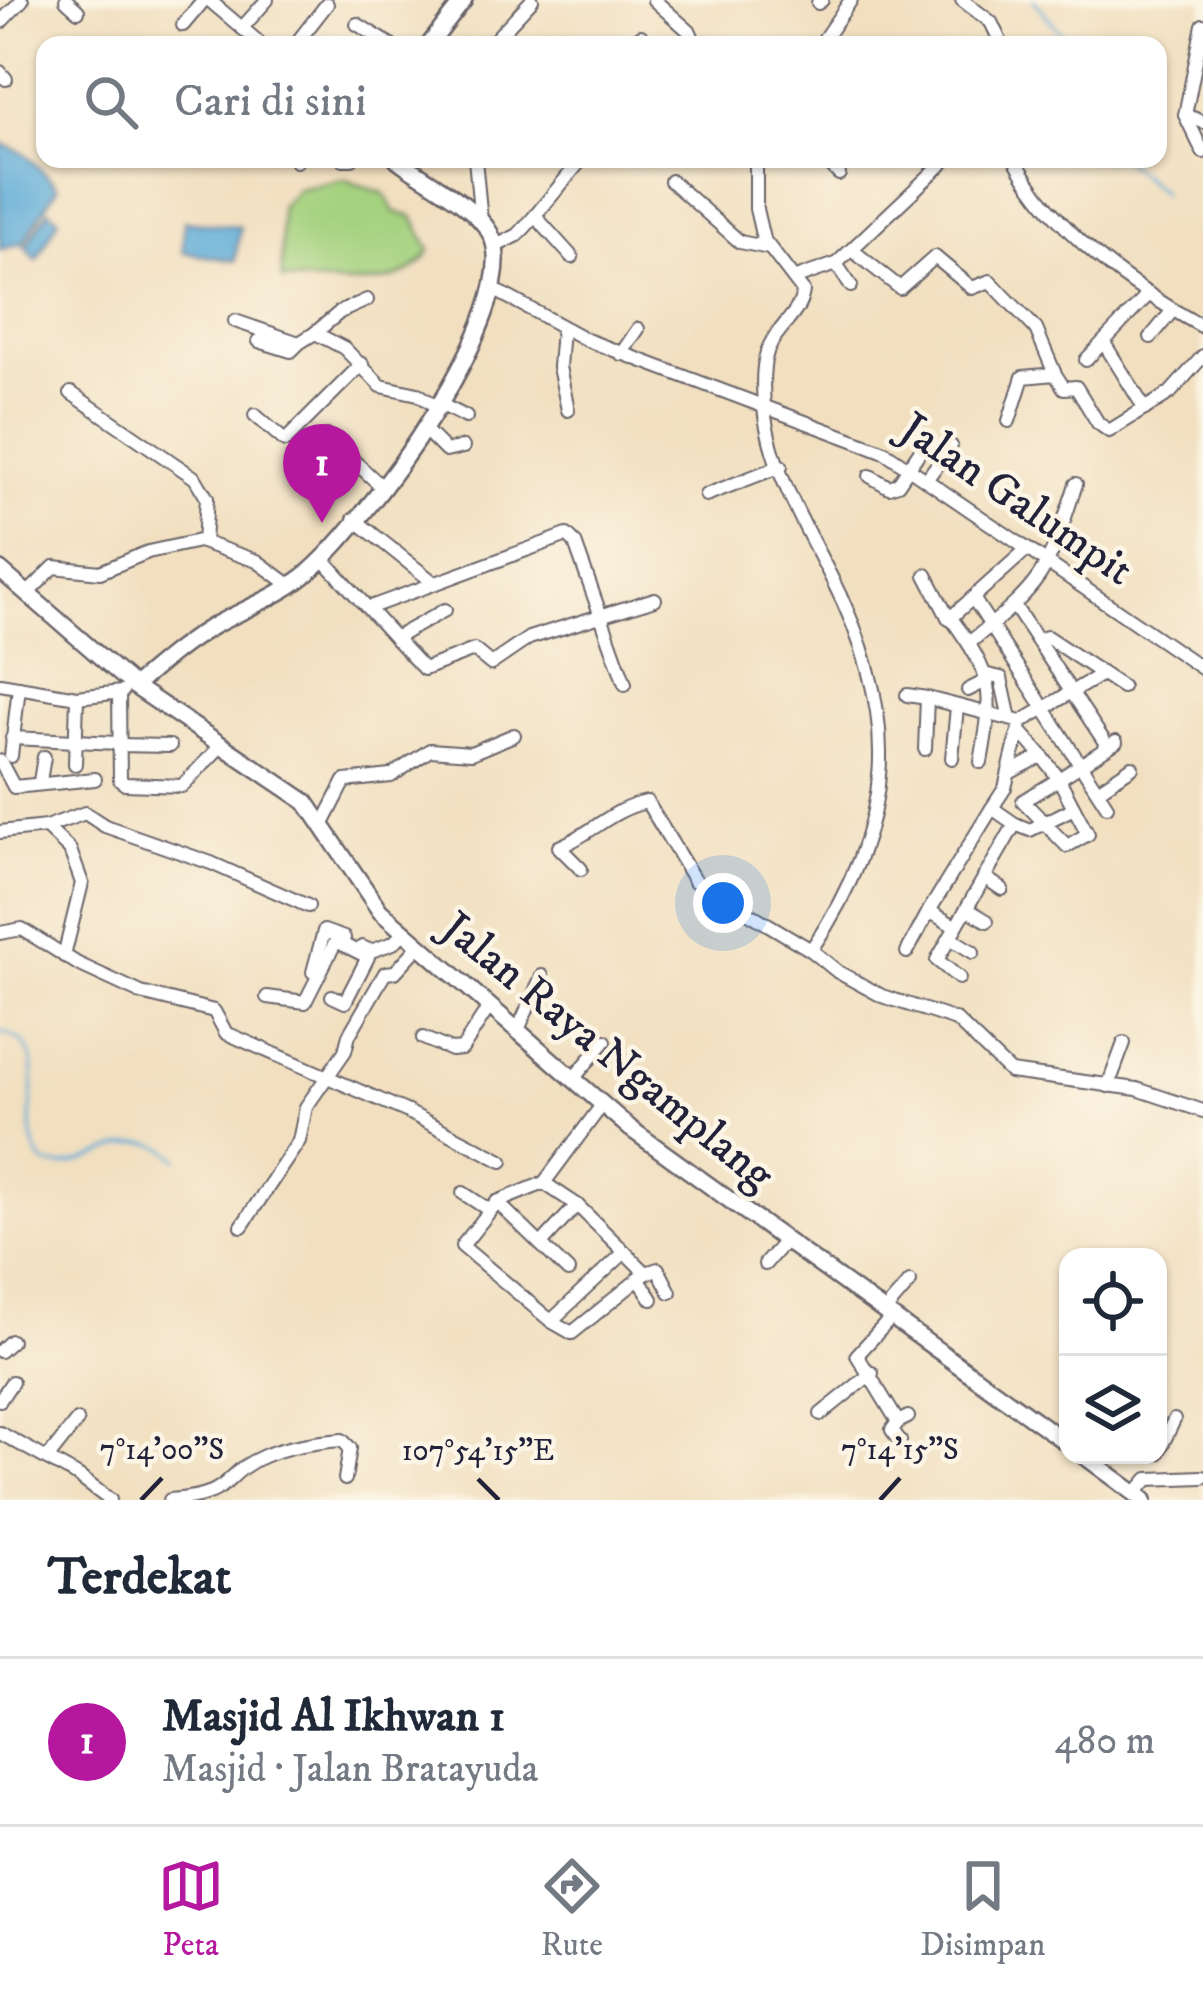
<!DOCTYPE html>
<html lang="id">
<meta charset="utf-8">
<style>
:root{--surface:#fff;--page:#f2f2f3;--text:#1f2937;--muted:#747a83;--line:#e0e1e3;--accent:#b5179e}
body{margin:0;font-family:"IM FELL DW Pica",serif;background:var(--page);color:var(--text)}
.controls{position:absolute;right:36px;bottom:36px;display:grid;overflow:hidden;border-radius:24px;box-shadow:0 3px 9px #0004}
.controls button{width:108px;height:108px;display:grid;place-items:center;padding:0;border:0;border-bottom:3px solid var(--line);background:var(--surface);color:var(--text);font:60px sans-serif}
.you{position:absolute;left:723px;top:903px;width:42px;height:42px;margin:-30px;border:9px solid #fff;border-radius:50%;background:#1a73e8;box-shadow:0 0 0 18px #1a73e833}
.badge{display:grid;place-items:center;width:78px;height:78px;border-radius:50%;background:var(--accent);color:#fff;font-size:39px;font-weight:700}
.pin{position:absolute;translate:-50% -99px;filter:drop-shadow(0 3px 6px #0008)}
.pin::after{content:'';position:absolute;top:63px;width:42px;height:36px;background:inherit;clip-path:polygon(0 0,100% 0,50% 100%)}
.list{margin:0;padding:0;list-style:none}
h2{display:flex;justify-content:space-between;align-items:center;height:156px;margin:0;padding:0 48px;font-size:51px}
h2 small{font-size:39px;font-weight:400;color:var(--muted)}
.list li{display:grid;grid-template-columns:78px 1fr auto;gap:36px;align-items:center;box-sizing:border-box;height:168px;padding:0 48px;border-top:3px solid var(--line)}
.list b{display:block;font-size:45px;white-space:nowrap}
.list p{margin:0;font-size:39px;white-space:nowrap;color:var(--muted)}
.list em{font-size:39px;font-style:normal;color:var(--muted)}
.icon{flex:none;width:66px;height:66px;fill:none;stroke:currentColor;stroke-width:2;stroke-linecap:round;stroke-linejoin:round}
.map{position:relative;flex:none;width:1203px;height:1500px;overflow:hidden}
.search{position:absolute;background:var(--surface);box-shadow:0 3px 9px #0004;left:36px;right:36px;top:36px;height:132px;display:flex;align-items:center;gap:30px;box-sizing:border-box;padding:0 42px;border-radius:24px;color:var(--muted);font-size:45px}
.sheet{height:324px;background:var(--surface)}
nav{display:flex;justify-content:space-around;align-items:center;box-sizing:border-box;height:168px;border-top:3px solid var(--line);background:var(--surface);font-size:33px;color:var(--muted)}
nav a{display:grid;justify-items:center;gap:6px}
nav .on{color:var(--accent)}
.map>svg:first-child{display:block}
</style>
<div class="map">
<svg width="1203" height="1500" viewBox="0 0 1203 1500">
<rect width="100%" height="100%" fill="#fcf5e5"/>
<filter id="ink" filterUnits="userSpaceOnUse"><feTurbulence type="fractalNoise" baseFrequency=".00833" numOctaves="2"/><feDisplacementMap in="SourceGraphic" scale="24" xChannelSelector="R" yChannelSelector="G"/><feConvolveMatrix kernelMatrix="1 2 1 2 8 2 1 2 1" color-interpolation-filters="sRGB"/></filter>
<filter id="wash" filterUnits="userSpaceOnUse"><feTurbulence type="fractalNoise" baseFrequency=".004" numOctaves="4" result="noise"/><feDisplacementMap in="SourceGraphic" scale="48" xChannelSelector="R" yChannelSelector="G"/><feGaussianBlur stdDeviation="2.7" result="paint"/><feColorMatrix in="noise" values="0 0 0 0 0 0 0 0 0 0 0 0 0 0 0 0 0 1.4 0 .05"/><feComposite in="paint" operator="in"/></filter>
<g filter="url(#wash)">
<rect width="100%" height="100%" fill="#f1dfbf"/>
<path fill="#a5d27f" stroke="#647a5d" stroke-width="3" d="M 344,179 L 385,194 L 395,212 L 413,217 L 430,250 C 403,298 330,281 282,280 L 281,206 L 298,189 Z"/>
<g fill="#5facd8" stroke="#40678a" stroke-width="3">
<path d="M 0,143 L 24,153 L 58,187 L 23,243 L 0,250 Z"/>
<path d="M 49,210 L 59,219 L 37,260 L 25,247 Z"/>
<path d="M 184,221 L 240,227 L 235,261 L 183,252 Z"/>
</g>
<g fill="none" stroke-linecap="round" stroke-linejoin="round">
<g stroke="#5facd8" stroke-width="3">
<path d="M 1034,0 L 1071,45"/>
<path d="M 1088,159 L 1113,159"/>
<path d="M 1122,159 L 1163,193"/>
<path d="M 0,1032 C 65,1045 7,1125 45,1164 C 89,1176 136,1115 178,1159"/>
</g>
</g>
</g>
<g filter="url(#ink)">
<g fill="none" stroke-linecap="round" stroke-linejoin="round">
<g stroke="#6a6469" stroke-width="16">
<g id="minor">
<path d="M 66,0 L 78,11"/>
<path d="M 209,0 L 262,45"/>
<path d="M 654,0 L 690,32 L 696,45"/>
<path d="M 962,0 L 991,22 L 1002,45"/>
<path d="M 818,3 L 822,0"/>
<path d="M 0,23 L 22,0"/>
<path d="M 357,24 L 391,45"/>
<path d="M 183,25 L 204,0"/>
<path d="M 1203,25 L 1185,115 L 1203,152"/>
<path d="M 242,28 L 267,0"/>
<path d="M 295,45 L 327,4"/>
<path d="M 490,45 L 532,0"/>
<path d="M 636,45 L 641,36"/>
<path d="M 707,45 L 710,45"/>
<path d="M 820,45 L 851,0"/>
<path d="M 0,72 L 6,79"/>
<path d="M 1185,115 L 1203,122"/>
<path d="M 343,159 L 352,159"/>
<path d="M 475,159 L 481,221"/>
<path d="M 756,159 L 756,209 L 763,239 L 803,291 C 800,314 780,325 770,345 C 761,362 763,388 764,408 C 770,468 805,526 832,579 C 902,715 896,824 811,950"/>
<path d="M 824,159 L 839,174"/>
<path d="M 1015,159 C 1052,231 1134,289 1203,327"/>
<path d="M 296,161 L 298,159"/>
<path d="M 671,181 L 740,242 L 769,248"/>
<path d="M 535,216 L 582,159"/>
<path d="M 496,246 L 518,235 L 535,216 L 572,257"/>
<path d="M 852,250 L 900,288 L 935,257 L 972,288 L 990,281 L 1036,329 L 1055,374"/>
<path d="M 836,264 L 947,159"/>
<path d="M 796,278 L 836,264 L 851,286"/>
<path d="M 495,290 L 587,340 L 885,452 L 1203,669"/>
<path d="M 367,300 L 340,312 L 315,333 L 344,348 L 381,386 L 418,394 L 440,409"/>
<path d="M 235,321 L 299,343 L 315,333"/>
<path d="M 562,329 L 559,367 L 568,410"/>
<path d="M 1151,337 L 1173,310"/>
<path d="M 259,341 L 291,351 L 299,343"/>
<path d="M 1104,343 L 1145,409"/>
<path d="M 621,354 L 638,329"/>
<path d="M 1086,360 L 1149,294"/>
<path d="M 71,393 L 195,478 L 207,498 L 204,542"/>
<path d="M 442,405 L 466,417"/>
<path d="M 255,415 L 285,441 L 362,364"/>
<path d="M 1009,421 L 1023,377 L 1055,374 L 1064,388 L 1076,387 L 1098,423 L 1109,431 L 1170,393 L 1203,356"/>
<path d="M 426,431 L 446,451 L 463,447"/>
<path d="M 327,436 L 381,486"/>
<path d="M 870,476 L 889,487 L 898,484 L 928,439"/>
<path d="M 926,480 L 951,446"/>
<path d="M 706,495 L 781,466"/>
<path d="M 354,519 L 433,582"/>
<path d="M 323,559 L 395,638 L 445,610"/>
<path d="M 926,575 L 949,619 L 1026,550"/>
<path d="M 27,594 L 54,567 L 100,572 L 148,552 L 199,541 L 257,561 L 291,586"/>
<path d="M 973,598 L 1107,806"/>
<path d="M 1015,607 L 1108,747"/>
<path d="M 368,608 L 567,535 L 575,543 L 625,684"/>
<path d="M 951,618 C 994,678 994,689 981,762"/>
<path d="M 395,638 L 424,669 L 474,650 L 491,664 L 529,638 L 655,599"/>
<path d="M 1037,640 L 1047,637 L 1122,687"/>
<path d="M 969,643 C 1044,582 1046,577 1076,484"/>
<path d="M 988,675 L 1001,678 L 1010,719"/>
<path d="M 0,684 L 77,697 L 122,692"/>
<path d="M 968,690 L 988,680"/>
<path d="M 119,694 L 120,780 L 125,784 L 182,786 L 215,752"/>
<path d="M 907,695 L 927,698"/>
<path d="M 1020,731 L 1042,756"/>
<path d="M 12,738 L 118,743"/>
<path d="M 117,745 L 170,746"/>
<path d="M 925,749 L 927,698 L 1021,722 L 1102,674"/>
<path d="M 11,756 L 19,687"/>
<path d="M 952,758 L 957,707"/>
<path d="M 0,761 L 14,787 L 95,779"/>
<path d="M 75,764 L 77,697"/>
<path d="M 1009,773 L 1042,756 L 1059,779 L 1023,801 L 1067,846 L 1088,834 L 1074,808"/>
<path d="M 40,781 L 44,757"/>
<path d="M 1098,790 L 1132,767"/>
<path d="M 323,824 L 345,781 L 391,776 L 430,750 L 471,753 L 514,735"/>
<path d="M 1015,824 L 1030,830 L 1074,808 L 1059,779 L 1116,742"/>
<path d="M 46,827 L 70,850 L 82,883 L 64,956"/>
<path d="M 0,832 L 46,827 L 85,813 L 105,826 L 211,863 L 308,906"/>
<path d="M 581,869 L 559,847 C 592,834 611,809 647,802 L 695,881 L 811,950 L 838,972 L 882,996 L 956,1020 L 1010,1072 L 1137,1089 L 1203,1111"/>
<path d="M 984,877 L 1002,889"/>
<path d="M 967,909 L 987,921"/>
<path d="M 956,927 L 929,911 L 992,808"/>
<path d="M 0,933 L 22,929 L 78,964 L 141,993 L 214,1011 L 226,1033 L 408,1112 L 502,1161"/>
<path d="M 950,938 L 973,952"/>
<path d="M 362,947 L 371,951 L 393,943 L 404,933"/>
<path d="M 907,952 L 929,911"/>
<path d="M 313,972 L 324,931 L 344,938"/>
<path d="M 959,978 L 937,960 L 1015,824 L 992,808 L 1005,788 L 1021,722"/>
<path d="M 267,997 L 305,1002 L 336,941 L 368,957 L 345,1002 L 332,996"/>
<path d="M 517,1032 L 542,976"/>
<path d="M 423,1038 L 451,1050 L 462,1049 L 489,1007"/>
<path d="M 573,1079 L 605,1041"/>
<path d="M 1108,1086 L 1124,1043"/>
<path d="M 602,1105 L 544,1183 L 497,1202 L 462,1246 L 551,1321 L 625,1252"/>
<path d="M 544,1183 L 577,1205 L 646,1273 L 572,1333 L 551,1321"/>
<path d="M 463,1193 L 489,1210"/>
<path d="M 497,1202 L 568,1271"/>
<path d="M 242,1226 L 299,1141 L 306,1107 L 345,1051 L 349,1035 L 385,973 L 395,972 L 419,946"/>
<path d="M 541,1244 L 577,1205"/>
<path d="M 765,1264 L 785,1241"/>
<path d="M 646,1273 L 658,1269 L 670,1292"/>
<path d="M 638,1278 L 652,1299"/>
<path d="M 885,1311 L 910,1282"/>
<path d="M 892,1317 L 857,1355 L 898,1422 L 908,1417"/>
<path d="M 0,1351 L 11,1341"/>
<path d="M 0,1400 L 12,1382"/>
<path d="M 821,1414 L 872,1373"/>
<path d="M 898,1422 L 892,1430 L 900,1441"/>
<path d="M 0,1433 L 78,1476 L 110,1500"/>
<path d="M 1158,1453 L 1174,1420"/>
<path d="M 47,1459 L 77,1421"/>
<path d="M 1136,1493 L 1148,1479 L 1203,1477"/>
<path d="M 170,1500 C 238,1495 219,1475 264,1456 C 287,1446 317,1442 342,1440 L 350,1448 L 345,1479"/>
</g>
</g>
<g stroke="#6a6469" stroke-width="20">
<g id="major">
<path d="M 429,45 L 464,0"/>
<path d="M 0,570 L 134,686 L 306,802 L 380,911 L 631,1129 L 1068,1444"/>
<path d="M 134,686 C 160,664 185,642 215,625 C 244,609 277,597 304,576 C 361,531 530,305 490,233 C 473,203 424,180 397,159"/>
<path d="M 1083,1455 L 1144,1500"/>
</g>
</g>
<use href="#minor" stroke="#fff" stroke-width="12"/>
<use href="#major" stroke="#fff" stroke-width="15"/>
</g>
</g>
<path fill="none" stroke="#22223b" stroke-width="4.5" d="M 478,1479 L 499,1500M 141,1500 L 162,1478M 880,1500 L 900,1478"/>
<g text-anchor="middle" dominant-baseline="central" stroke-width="9" stroke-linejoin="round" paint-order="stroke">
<g font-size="45" fill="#22223b" stroke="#fcf5e5">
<text transform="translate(1016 500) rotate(34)">Jalan Galumpit</text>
<text transform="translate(607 1052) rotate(39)">Jalan Raya Ngamplang</text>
</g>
</g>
<g font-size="30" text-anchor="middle" fill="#22223b" stroke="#fcf5e5" stroke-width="9" stroke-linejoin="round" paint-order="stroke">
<text x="162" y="1459">7°14'00"S</text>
<text x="900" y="1459">7°14'15"S</text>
<text x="478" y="1460">107°54'15"E</text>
</g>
</svg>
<div class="controls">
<button><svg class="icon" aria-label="locate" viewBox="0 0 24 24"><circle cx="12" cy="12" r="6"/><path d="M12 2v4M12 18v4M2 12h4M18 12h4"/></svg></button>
<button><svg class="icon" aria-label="layers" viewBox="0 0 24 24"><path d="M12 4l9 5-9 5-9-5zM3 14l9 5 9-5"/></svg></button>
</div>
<div class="you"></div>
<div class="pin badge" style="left:322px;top:523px">1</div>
<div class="search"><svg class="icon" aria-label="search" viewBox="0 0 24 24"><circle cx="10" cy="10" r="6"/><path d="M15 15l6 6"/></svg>Cari di sini</div>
</div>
<section class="sheet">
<h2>Terdekat<small></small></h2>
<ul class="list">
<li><span class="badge">1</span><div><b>Masjid Al Ikhwan 1</b><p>Masjid · Jalan Bratayuda</p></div><em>480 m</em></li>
</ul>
</section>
<nav>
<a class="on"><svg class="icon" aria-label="map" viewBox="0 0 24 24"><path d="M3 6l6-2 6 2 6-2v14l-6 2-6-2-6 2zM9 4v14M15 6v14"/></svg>Peta</a>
<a><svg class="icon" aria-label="directions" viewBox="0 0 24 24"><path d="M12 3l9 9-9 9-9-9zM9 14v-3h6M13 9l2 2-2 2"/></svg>Rute</a>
<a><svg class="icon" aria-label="saved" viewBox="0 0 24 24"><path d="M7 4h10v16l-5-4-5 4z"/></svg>Disimpan</a>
</nav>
